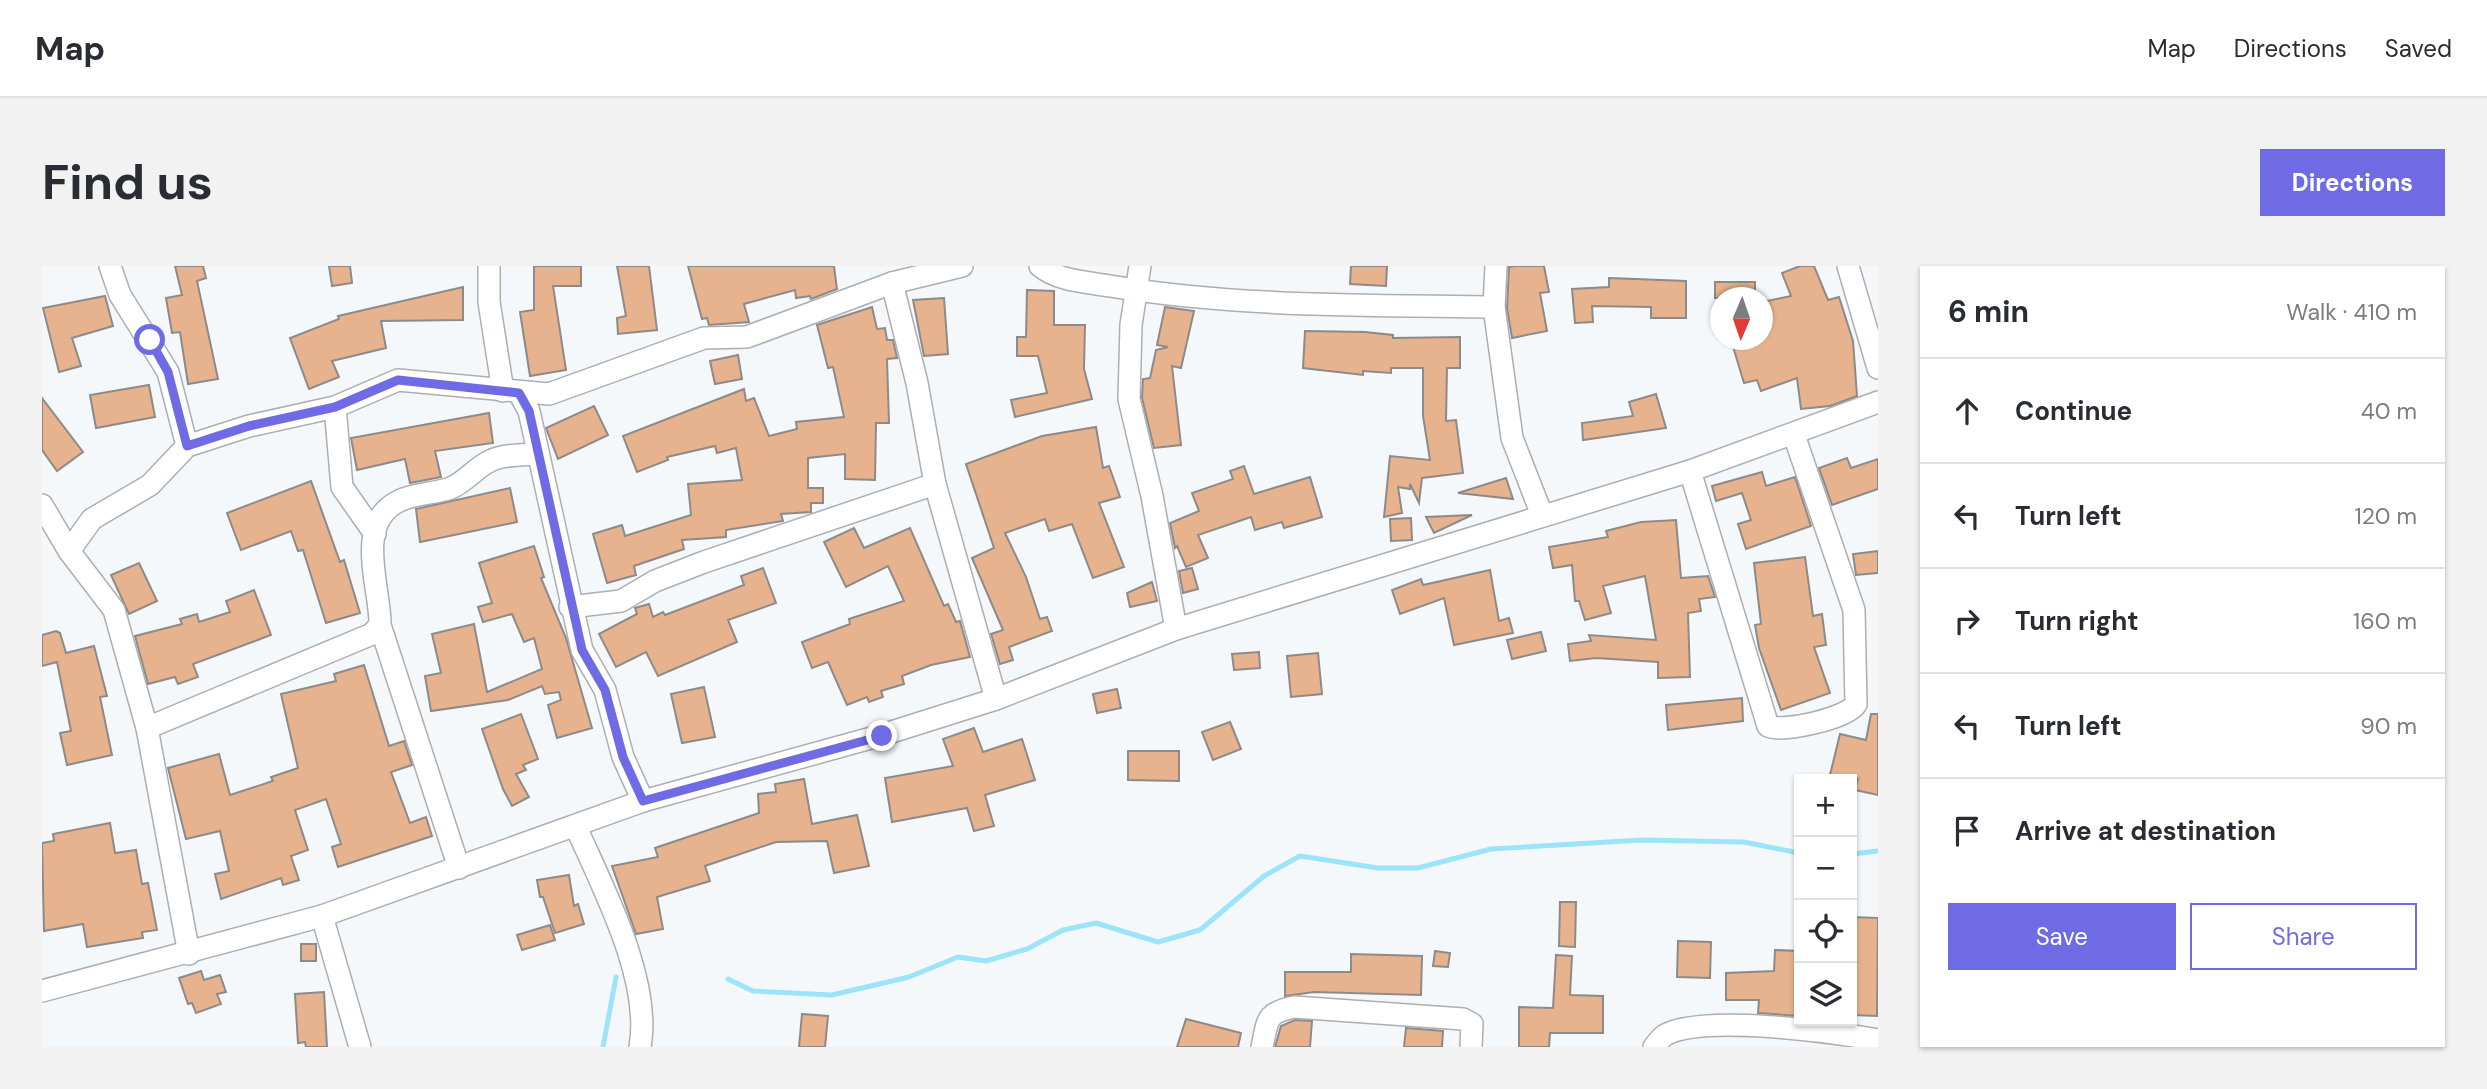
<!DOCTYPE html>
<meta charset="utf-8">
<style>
:root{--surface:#fff;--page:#f2f2f3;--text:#2b2b33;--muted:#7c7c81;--line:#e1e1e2;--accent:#6f6be5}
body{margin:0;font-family:"DM Sans",sans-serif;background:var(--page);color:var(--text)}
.controls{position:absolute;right:21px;bottom:21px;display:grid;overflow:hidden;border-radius:0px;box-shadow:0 2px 5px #0004}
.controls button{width:63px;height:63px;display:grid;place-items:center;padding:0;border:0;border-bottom:2px solid var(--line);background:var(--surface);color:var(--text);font:35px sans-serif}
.compass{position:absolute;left:1668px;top:21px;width:63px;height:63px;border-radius:50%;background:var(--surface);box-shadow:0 2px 5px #0004;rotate:182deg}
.stop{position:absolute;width:21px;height:21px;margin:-16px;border:5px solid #6f6be5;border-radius:50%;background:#fff}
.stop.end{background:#6f6be5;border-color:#fff;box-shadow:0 2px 7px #0008}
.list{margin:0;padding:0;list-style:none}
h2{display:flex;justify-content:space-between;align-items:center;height:91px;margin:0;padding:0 28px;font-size:30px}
h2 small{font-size:23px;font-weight:400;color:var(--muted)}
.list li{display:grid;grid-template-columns:46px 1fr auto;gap:21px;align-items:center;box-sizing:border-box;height:105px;padding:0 28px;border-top:2px solid var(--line)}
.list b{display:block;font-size:26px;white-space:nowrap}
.list em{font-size:23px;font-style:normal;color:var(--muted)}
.actions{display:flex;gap:14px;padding:21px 28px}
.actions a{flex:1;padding:16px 0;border:2px solid var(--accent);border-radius:0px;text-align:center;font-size:24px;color:var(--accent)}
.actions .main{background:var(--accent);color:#fff}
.icon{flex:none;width:38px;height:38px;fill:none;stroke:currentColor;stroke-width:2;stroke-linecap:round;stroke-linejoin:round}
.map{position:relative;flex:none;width:1836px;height:781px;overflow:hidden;border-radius:0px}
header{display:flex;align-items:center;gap:42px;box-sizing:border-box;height:98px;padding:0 35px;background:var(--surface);border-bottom:2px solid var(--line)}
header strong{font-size:33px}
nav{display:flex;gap:38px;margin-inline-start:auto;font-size:24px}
.intro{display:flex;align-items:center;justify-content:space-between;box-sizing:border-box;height:168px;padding:0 42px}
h1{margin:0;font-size:49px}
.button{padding:18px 32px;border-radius:0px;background:var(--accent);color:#fff;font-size:24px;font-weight:700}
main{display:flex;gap:42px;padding:0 42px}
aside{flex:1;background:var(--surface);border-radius:0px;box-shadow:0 2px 5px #0004}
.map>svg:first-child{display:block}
</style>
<header>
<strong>Map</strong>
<nav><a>Map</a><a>Directions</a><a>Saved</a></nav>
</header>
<div class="intro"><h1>Find us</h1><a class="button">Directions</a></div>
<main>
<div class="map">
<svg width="1836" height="781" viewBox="0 0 1836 781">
<rect width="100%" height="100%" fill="#f5f8fb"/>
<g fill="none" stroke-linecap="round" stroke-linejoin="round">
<g stroke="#9ce4f9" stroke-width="5">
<path d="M 1810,588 L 1836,585"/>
<path d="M 686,713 L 711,725 L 790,729 L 867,711 L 916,691 L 944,695 L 985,683 L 1021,664 L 1054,657 L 1116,676 L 1158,664 L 1222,610 L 1258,590 L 1336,602 L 1376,602 L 1449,583 L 1600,574 L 1702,576 L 1757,587"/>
<path d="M 561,781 L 574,711"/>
</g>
</g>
<g fill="#e7b38f" stroke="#8d8a88" stroke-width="2">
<path d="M 133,0 L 161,0 L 164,12 L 155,15 L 176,113 L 146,118 L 138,66 L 130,67 L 124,32 L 140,29 Z"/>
<path d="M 287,0 L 308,0 L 310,17 L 290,20 Z"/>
<path d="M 492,0 L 539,0 L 539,20 L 511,20 L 524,104 L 488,110 L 478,46 L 492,44 Z"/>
<path d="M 575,0 L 607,0 L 615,64 L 576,68 L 575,52 L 584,50 Z"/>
<path d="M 646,0 L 792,0 L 795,23 L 769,33 L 768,30 L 754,32 L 753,24 L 702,38 L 707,56 L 667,59 L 665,52 L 660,53 Z"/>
<path d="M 1309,0 L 1345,0 L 1344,20 L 1308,18 Z"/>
<path d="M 1473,0 L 1502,0 L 1507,26 L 1498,27 L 1505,65 L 1470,72 L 1465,42 L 1467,1 Z"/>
<path d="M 1758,0 L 1772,0 L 1786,34 L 1797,31 L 1811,75 L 1815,130 L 1788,140 L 1759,143 L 1755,112 L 1719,125 L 1715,114 L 1702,117 L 1689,74 L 1720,74 L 1720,36 L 1749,30 L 1740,7 Z"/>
<path d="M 1567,12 L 1644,15 L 1644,52 L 1609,52 L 1609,41 L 1550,40 L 1551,56 L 1533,57 L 1530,23 L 1567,21 Z"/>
<rect x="1673" y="16" width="40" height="16"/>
<path d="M 421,21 L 421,54 L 339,55 L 344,82 L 290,95 L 297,111 L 267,123 L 248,72 L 297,53 L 296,50 Z"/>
<path d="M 985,24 L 1012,25 L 1012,59 L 1043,59 L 1042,103 L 1050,133 L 973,151 L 969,134 L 1005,127 L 996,90 L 975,90 L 975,71 L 984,71 Z"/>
<path d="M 63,30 L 71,60 L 30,72 L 39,100 L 17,106 L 1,42 Z"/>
<path d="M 902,32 L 906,88 L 882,90 L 871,34 Z"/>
<path d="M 830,41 L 835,63 L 843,62 L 845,74 L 851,74 L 855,92 L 845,93 L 847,157 L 834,157 L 833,214 L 803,213 L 803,188 L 766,192 L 766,222 L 781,222 L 781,237 L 769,237 L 769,246 L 739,248 L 741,255 L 684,264 L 684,271 L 640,274 L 642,283 L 592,300 L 594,309 L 565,317 L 551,268 L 580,259 L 583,270 L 649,249 L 646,218 L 700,214 L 694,182 L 675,187 L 673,180 L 625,191 L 626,194 L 595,206 L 581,170 L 702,123 L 704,135 L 712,132 L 727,170 L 755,163 L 754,156 L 802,151 L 791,101 L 786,102 L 775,59 Z"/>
<path d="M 1123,41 L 1152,45 L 1139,102 L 1130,100 L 1139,179 L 1112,182 L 1100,132 L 1101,113 L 1108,112 L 1114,84 L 1126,81 L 1115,79 Z"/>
<path d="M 1263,65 L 1323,66 L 1351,69 L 1351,72 L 1418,71 L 1418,102 L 1405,102 L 1404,155 L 1414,154 L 1421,207 L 1380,212 L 1377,237 L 1368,218 L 1368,223 L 1356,221 L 1360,247 L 1342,251 L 1348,190 L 1388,194 L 1381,150 L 1381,102 L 1349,102 L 1349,107 L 1321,105 L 1321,109 L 1261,102 Z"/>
<path d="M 696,89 L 700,113 L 673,118 L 668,95 Z"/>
<path d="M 107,119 L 113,151 L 54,162 L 48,129 Z"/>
<path d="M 1614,128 L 1624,162 L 1541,174 L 1540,157 L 1591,150 L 1587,136 Z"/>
<path d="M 0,132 L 41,186 L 15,205 L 0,184 Z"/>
<path d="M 552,140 L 566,169 L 516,193 L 504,162 Z"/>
<path d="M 447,147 L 451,177 L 393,185 L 399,211 L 368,217 L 363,193 L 315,204 L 309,172 Z"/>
<path d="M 1054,161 L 1061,202 L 1067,200 L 1078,231 L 1057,237 L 1082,301 L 1051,312 L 1030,258 L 1007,265 L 1003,253 L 963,267 L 984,311 L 998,353 L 1005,351 L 1010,365 L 967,381 L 971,394 L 958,398 L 949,368 L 961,364 L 930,292 L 952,282 L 924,198 L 1000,170 Z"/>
<path d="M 1805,192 L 1809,202 L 1836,193 L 1836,223 L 1790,239 L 1777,202 Z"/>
<path d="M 1202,200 L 1212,228 L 1268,211 L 1280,251 L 1242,262 L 1240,256 L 1213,264 L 1209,251 L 1156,269 L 1166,292 L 1144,301 L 1135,280 L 1133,282 L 1128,257 L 1157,245 L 1150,227 L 1191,213 L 1188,205 Z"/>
<path d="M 1720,206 L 1724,220 L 1753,211 L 1769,260 L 1704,283 L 1696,258 L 1709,254 L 1700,227 L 1674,235 L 1670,220 Z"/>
<path d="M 1464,212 L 1471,233 L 1416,227 Z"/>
<path d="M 269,215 L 298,296 L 302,294 L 318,347 L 284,357 L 261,284 L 256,285 L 249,265 L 199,284 L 185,247 Z"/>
<path d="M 468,222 L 475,256 L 378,276 L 374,243 Z"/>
<path d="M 1430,249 L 1392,267 L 1384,251 Z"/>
<path d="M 1369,252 L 1370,274 L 1349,275 L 1348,253 Z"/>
<path d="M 1634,254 L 1639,312 L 1666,310 L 1673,331 L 1657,333 L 1659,345 L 1646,347 L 1648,411 L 1616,412 L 1616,396 L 1554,392 L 1528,395 L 1526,378 L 1549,375 L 1547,369 L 1614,374 L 1603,310 L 1561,320 L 1569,347 L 1543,354 L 1537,335 L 1533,335 L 1530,299 L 1511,302 L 1507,281 L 1566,271 L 1564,265 L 1599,256 Z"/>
<path d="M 812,262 L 822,282 L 868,262 L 902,340 L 906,338 L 914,356 L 918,355 L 928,391 L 889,399 L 860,410 L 862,418 L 839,425 L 841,431 L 827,436 L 825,431 L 805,439 L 786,396 L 770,402 L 760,376 L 808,358 L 807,353 L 862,335 L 846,300 L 804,321 L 782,276 Z"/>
<path d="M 492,280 L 502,311 L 499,312 L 524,372 L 550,462 L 515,472 L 506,439 L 519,434 L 517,426 L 503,428 L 500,420 L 466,434 L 389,445 L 383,410 L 399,407 L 390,368 L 432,358 L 445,426 L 500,403 L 492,372 L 482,376 L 470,348 L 441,356 L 436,341 L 450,337 L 437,297 Z"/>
<path d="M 1836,285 L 1836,307 L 1814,309 L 1811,288 Z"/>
<path d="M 1763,291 L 1771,350 L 1780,348 L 1784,379 L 1772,381 L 1788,427 L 1739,444 L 1717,382 L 1713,359 L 1719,358 L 1712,297 Z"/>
<path d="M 97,297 L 115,335 L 87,348 L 69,309 Z"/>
<path d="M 721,302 L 734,337 L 686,354 L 695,376 L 616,410 L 604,386 L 574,401 L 557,368 L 595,348 L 593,342 L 607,338 L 611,351 L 621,346 L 623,349 L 702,319 L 699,310 Z"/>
<path d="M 1150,302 L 1156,323 L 1141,327 L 1137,305 Z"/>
<path d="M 1448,304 L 1457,355 L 1467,352 L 1471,367 L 1412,379 L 1402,332 L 1358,348 L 1350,324 L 1379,313 L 1381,319 Z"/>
<path d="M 1110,316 L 1115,335 L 1088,341 L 1085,327 Z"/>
<path d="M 212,324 L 229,369 L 151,398 L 156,411 L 136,418 L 133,411 L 106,418 L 93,370 L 140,358 L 138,353 L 155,348 L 157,356 L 188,346 L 184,335 Z"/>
<path d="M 14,365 L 18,367 L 24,387 L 52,380 L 65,430 L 58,431 L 70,489 L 25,499 L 18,467 L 29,465 L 15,396 L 0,400 L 0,369 Z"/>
<path d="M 1499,366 L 1504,385 L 1470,393 L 1465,374 Z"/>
<path d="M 1217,386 L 1218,402 L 1192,404 L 1190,388 Z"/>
<path d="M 1276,387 L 1280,428 L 1249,431 L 1245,390 Z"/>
<path d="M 322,399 L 347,480 L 362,475 L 370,499 L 349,506 L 368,557 L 384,551 L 390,570 L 296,601 L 290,581 L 299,578 L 284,533 L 253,544 L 266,584 L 249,590 L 257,614 L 241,619 L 239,612 L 179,633 L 173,608 L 187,605 L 178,565 L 144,573 L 126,502 L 177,488 L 188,529 L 231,515 L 229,511 L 256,502 L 239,428 L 294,415 L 292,408 Z"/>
<path d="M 662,421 L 673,471 L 640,477 L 629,428 Z"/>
<path d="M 1075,423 L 1079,442 L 1055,447 L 1051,428 Z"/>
<path d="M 1700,432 L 1701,455 L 1626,464 L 1624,439 Z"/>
<path d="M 479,448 L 496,493 L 481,499 L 484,504 L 474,508 L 487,531 L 470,540 L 461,523 L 440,463 Z"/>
<path d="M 1829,448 L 1836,448 L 1836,529 L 1813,524 L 1816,513 L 1787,513 L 1798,468 L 1824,474 Z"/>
<path d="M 1188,456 L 1199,483 L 1171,494 L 1160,466 Z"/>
<path d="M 932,462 L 941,486 L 980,473 L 993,514 L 943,529 L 952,560 L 932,565 L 925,542 L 850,556 L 843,512 L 911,500 L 901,473 Z"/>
<path d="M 1086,485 L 1137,485 L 1137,515 L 1086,514 Z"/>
<path d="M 762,513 L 770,558 L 815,549 L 827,600 L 792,607 L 785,575 L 734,576 L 663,600 L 668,615 L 615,631 L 621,663 L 594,668 L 570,600 L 616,591 L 613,582 L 717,547 L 716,528 L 734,526 L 733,518 Z"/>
<path d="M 68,557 L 73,587 L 94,584 L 100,618 L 106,617 L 115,664 L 100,666 L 101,672 L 45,681 L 41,658 L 2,665 L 0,577 L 12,575 L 11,568 Z"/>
<path d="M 527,609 L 532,640 L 536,638 L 542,658 L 513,667 L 501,631 L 498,631 L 495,614 Z"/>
<path d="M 1518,636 L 1534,636 L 1533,681 L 1517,680 Z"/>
<path d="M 1810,651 L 1836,652 L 1835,750 L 1810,749 Z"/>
<path d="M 508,659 L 513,674 L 480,684 L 475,669 Z"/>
<path d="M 1636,675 L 1669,676 L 1668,712 L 1635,711 Z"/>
<rect x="259" y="678" width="15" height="17"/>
<path d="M 1733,684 L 1757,685 L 1757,750 L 1716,747 L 1717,734 L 1684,734 L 1684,707 L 1732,705 Z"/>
<path d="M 1393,685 L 1408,687 L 1406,701 L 1391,700 Z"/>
<path d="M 1309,688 L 1380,690 L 1379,729 L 1272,726 L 1243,730 L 1243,706 L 1309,706 Z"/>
<path d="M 1514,689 L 1530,690 L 1528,729 L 1561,730 L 1561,767 L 1508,767 L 1507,781 L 1477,781 L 1477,741 L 1511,742 Z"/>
<path d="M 159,705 L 162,714 L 178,709 L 184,726 L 175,728 L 179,738 L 154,747 L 150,737 L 146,738 L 137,712 Z"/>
<path d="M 282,726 L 285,781 L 264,781 L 263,776 L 256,777 L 253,728 Z"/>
<path d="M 760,748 L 786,750 L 783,781 L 757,781 Z"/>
<path d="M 1144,753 L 1199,767 L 1196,781 L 1135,781 Z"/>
<path d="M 1253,754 L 1270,755 L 1268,781 L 1233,781 L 1239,760 Z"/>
<path d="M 1364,762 L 1401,765 L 1400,781 L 1362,781 Z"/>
</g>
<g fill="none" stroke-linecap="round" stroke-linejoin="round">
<g stroke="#acaeb1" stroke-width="24">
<g id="minor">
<path d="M 68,0 L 78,29 L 126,106 L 145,180"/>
<path d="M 447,0 L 447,36 L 461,125"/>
<path d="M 998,0 C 1016,15 1045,16 1068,20 C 1195,41 1324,39 1452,41"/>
<path d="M 1098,0 L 1089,59 L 1087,133 L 1110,230 L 1134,363"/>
<path d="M 1454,0 L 1452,41 L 1470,172 L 1500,249"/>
<path d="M 1806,0 L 1836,102"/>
<path d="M 850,17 L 875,117 L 893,218 L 954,433"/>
<path d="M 477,127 L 487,145 L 540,384 L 563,424 L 581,491 L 601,535"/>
<path d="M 293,141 L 300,221 L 333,268"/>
<path d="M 1648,205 L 1726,460 C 1741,467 1806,452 1814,438 L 1812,344 L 1752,169"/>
<path d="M 0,239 L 27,285 L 72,344 L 105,462 L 147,688"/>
<path d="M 27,285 L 50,253 L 108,219 L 145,180 L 207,160 L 293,141 L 356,114 L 507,128 L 662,72 L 705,71 L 850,17 L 920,0"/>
<path d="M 528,341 L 579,335 L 613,315 L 662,296 L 893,218"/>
<path d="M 338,359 L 417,602"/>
<path d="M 105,462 L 330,368 L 338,359 C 339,323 311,257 357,235 C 373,227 392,228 409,222 C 425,215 433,202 448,195 C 461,188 481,189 496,188"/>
<path d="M 534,561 C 561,622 610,714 598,781"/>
<path d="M 280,650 L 318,781"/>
<path d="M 0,725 L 280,650 L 601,535 L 840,469 L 954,433 L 1134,363 L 1648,205 L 1836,136"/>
<path d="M 1220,781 C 1226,754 1223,747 1252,741 L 1421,753 L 1430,758 L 1429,781"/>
<path d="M 1612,781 C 1615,777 1619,772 1623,769 C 1662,748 1791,766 1836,774"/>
</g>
</g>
<use href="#minor" stroke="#fff" stroke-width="21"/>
</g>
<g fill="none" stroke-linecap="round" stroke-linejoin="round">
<path stroke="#6f6be5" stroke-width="9" d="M 108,74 L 126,106 L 145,180 L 207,160 L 293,141 L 356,114 L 477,127 L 487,145 L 540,384 L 563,424 L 581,491 L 601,535 L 840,470"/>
</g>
</svg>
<div class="controls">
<button>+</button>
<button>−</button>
<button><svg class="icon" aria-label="locate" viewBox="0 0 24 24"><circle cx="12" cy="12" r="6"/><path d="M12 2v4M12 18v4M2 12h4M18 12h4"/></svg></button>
<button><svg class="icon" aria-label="layers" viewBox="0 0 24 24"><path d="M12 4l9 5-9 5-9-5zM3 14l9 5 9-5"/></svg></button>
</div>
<svg class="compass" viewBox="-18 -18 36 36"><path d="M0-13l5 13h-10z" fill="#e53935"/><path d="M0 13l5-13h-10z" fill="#7c7c81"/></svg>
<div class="stop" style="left:108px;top:74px"></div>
<div class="stop end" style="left:840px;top:470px"></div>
</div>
<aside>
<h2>6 min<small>Walk · 410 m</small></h2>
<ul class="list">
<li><svg class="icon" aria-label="ahead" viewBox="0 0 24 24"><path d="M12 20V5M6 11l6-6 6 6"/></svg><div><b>Continue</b></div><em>40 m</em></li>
<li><svg class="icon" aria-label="left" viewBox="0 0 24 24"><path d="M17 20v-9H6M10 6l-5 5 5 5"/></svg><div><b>Turn left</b></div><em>120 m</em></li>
<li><svg class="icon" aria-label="right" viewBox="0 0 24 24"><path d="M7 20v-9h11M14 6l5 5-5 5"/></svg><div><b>Turn right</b></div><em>160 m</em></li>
<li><svg class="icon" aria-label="left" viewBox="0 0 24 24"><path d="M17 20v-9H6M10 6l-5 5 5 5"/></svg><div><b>Turn left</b></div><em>90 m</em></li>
<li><svg class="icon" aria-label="arrive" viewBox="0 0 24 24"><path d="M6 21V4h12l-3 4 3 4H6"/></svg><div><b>Arrive at destination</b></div></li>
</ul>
<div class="actions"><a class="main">Save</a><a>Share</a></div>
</aside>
</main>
